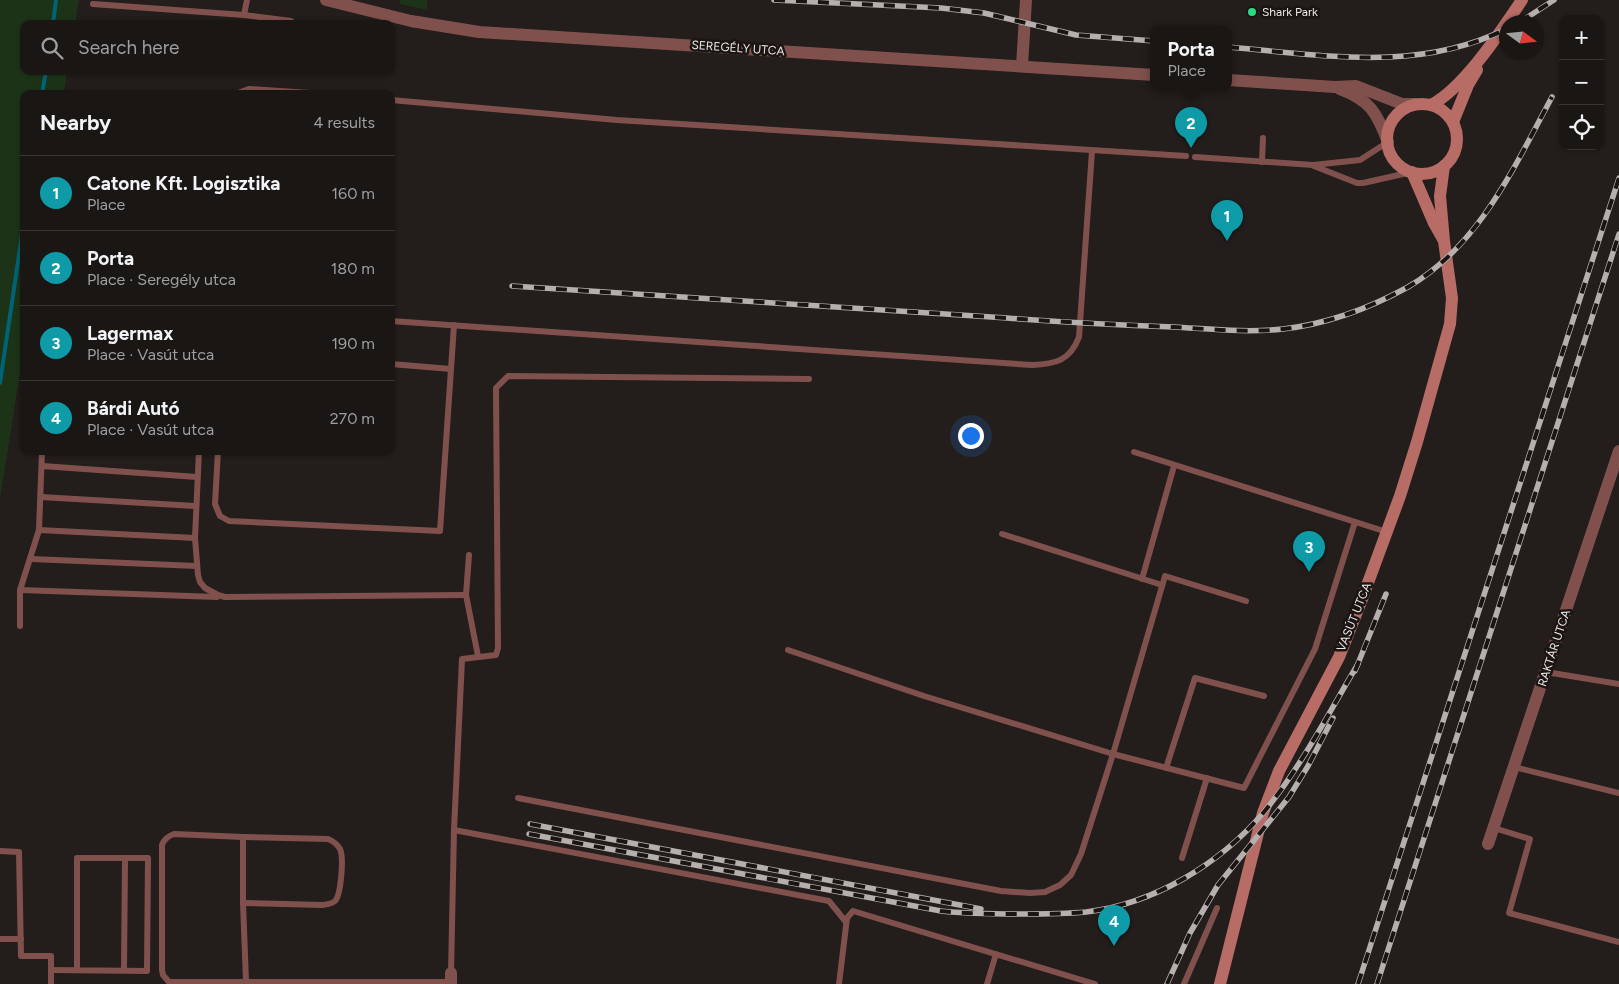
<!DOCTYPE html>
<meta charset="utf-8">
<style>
:root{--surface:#1a1614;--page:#231f1d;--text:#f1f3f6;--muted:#9f9fa0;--line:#383534;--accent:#2563eb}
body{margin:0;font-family:Figtree,sans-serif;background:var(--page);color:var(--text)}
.controls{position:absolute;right:15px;top:15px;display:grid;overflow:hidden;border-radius:10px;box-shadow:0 1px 4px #0004}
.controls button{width:45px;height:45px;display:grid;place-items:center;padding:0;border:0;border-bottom:1px solid var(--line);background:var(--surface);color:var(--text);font:25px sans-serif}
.compass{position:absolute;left:1499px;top:15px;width:45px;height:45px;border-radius:50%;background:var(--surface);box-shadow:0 1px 4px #0004;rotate:105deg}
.you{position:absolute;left:970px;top:435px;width:18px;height:18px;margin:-12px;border:4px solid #fff;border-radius:50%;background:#1a73e8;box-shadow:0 0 0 8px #1a73e833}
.badge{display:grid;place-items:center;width:32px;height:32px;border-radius:50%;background:var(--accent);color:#fff;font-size:16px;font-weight:700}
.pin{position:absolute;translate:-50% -41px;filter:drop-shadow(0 1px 2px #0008)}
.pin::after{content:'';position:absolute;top:26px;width:18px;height:15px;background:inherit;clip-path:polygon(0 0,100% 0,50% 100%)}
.popup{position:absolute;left:1150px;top:26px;width:82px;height:65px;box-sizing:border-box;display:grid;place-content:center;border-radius:10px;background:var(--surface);filter:drop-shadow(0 1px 4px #0005);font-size:16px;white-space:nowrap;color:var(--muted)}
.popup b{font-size:19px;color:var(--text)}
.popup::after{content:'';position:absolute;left:50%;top:100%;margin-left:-10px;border:10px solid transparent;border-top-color:var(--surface)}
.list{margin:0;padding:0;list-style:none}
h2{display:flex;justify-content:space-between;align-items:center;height:65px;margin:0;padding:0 20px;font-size:21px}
h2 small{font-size:16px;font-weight:400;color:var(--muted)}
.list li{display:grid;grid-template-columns:32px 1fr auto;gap:15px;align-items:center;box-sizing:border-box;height:75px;padding:0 20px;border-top:1px solid var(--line)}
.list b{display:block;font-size:19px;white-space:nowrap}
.list p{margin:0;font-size:16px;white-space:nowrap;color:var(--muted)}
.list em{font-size:16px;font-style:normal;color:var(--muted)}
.icon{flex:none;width:28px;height:28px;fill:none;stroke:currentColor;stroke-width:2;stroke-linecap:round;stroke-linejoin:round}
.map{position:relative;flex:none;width:1619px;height:984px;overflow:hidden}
.search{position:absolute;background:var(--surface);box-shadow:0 1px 4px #0004;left:20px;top:20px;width:375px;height:55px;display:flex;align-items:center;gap:12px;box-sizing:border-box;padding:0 18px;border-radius:10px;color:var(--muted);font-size:19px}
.panel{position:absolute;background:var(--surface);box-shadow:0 1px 4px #0004;left:20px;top:90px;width:375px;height:365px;border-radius:10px}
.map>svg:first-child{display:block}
</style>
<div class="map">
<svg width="1619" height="984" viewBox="0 0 1619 984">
<rect width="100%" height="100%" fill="#231d1b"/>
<g fill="#1c3317">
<path d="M 0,0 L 79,0 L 75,24 L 24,24 L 24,71 L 67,71 L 64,94 L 24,94 L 24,348 L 0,499 Z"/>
<path d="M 400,0 L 427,0 L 427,10 L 399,4 Z"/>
</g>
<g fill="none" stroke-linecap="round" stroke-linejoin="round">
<g stroke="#026376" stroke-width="4">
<path d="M 53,24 L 56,0"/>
<path d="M 42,94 L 46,71"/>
<path d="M 0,383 L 24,221"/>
</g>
<g stroke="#80514c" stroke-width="6">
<path d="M 93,4 L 244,15 L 291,21"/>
<path d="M 244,15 L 247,0"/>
<path d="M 235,94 L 249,89 L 325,94"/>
<path d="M 391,100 L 617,120 L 1186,156"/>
<path d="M 1195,157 L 1313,165 L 1360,160 L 1388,142"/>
<path d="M 1262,162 L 1263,138"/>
<path d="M 1314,166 L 1357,183 L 1363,183 L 1412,172"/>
<path d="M 391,321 L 1032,365 C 1055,364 1070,361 1079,337 L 1092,151"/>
<path d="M 391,364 L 451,369"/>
<path d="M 199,451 L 195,538 L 198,575 L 200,582 L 205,588 L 218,595 L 225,597 L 466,595"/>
<path d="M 218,451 L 215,504 L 220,516 L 229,521 L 440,531 L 454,325"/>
<path d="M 1134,452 L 1387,532"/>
<path d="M 42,466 L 197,477"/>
<path d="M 41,497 L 195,506"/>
<path d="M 39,530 L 195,538"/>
<path d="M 1002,534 L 1162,585"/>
<path d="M 469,555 L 466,595 L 478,656"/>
<path d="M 31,559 L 197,566"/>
<path d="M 1142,579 L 1174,466"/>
<path d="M 20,590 L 217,597"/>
<path d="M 20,626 L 20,590 L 39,530 L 42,451"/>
<path d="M 788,650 L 924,696 L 1113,754 L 1244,788 L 1315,649 L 1355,522"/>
<path d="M 1546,672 L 1619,684"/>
<path d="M 1514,767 L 1619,793"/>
<path d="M 1166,768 L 1195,678 L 1264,696"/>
<path d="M 518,798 L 1001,891 L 1030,893 L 1045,892 L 1060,885 L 1071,875 L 1081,854 L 1113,754 L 1165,576 L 1246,601"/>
<path d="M 1494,828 L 1530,839 L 1509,913 L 1619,942"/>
<path d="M 454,830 L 829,901 L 846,922"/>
<path d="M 243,837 L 328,839 C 333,841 337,844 340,849 C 344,857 341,895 335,901 C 332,904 327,904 323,905 L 243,903"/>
<path d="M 0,851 L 19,852 L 21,956 L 51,956 L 51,984"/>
<path d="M 1182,858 L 1207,778"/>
<path d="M 0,939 L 21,939"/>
<path d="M 51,970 L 147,971 L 148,858 L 77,858 L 77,970"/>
<path d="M 124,970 L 125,858"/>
<path d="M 451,973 L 454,830 L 462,659 L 496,655 L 498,648 L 496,388 L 508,376 L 809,379"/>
<path d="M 246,984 L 246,981 L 243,903 L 243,837 L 174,834 C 168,836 164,839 162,845 L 162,970 L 163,975 L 169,982 L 451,982"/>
<path d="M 839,984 L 847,918 L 853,911 L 1095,984"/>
<path d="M 987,984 L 996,954"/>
<path d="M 1184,984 L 1217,908"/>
</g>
<g stroke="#80514c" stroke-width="12">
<path d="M 326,0 L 411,21 L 479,32 L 1154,75"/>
<path d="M 1022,66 L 1026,0"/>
<path d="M 1228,80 L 1335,87 L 1356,86 L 1402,104 L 1416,104"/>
<path d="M 1340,89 C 1370,100 1377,113 1388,142"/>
<path d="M 1488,844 L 1619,451"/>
<path d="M 451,984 L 451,973"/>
</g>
<g stroke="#b76d65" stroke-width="12">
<circle cx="1422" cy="139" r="35"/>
<path d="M 1431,105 C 1464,88 1501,31 1522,0"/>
<path d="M 1453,122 L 1468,85 L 1477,70"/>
<path d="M 1412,172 L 1434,223 L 1443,239"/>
<path d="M 1220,984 L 1263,813 L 1279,771 L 1339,657 L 1362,599 L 1400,496 L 1417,442 L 1450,324 L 1452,298 L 1444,241 L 1440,196 L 1444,166"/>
</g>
<g stroke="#b5b0ae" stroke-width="5.5">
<g id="rail">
<path d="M 774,0 L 941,8 L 984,13 L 1076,35 L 1154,41"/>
<path d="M 1520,22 L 1554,0"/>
<path d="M 1228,47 C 1323,55 1417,73 1506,29"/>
<path d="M 512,286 C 677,297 842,307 1007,318 C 1062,322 1118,325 1174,327 C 1210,329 1247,333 1283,329 C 1327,324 1370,308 1408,287 C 1480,245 1514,167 1552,97"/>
<path d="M 1355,671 L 1386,594"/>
<path d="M 530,824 L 981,909"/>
<path d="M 529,834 L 941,911 C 968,914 994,914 1021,914 C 1043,914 1064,914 1086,912 C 1154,904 1220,864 1264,812 C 1301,767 1328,714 1358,664"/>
<path d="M 1167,984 L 1190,933 L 1218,885 L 1289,797 L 1308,766 L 1333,718"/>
<path d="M 1358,984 L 1619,178"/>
<path d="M 1377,984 L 1619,234"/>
</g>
</g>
<use href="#rail" stroke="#1a1412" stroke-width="4" stroke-dasharray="11" stroke-linecap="butt"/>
</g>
<circle fill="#2bd884" stroke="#1a1412" stroke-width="2" cx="1252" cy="12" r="5"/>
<g text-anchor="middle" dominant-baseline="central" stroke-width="5" stroke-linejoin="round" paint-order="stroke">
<g font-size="12" fill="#ece8e6" stroke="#1a1412" text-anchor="start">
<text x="1262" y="12">Shark Park</text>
</g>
<g font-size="12" fill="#ece8e6" stroke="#1a1412">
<text transform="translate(738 48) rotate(4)">SEREGÉLY UTCA</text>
<text transform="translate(1354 617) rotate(-68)">VASÚT UTCA</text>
<text transform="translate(1554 648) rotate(-72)">RAKTÁR UTCA</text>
</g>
</g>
</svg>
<div class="controls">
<button>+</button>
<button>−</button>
<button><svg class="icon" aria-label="locate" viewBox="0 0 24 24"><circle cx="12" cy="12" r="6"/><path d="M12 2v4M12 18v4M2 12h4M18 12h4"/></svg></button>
</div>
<svg class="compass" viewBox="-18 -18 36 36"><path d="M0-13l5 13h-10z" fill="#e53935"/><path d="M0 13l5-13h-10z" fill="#9f9fa0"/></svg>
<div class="you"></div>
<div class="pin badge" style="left:1227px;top:241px;background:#0f9aa8">1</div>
<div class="pin badge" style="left:1191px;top:148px;background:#0f9aa8">2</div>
<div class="popup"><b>Porta</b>Place</div>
<div class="pin badge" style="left:1309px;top:572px;background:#0f9aa8">3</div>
<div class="pin badge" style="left:1114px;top:946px;background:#0f9aa8">4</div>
<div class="search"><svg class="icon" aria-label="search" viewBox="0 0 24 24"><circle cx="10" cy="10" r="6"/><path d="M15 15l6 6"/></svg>Search here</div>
<section class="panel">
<h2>Nearby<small>4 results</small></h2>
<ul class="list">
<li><span class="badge" style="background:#0f9aa8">1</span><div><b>Catone Kft. Logisztika</b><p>Place</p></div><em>160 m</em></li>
<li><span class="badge" style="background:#0f9aa8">2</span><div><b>Porta</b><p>Place · Seregély utca</p></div><em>180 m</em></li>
<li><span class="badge" style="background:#0f9aa8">3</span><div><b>Lagermax</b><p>Place · Vasút utca</p></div><em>190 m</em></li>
<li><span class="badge" style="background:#0f9aa8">4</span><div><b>Bárdi Autó</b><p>Place · Vasút utca</p></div><em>270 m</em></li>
</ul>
</section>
</div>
